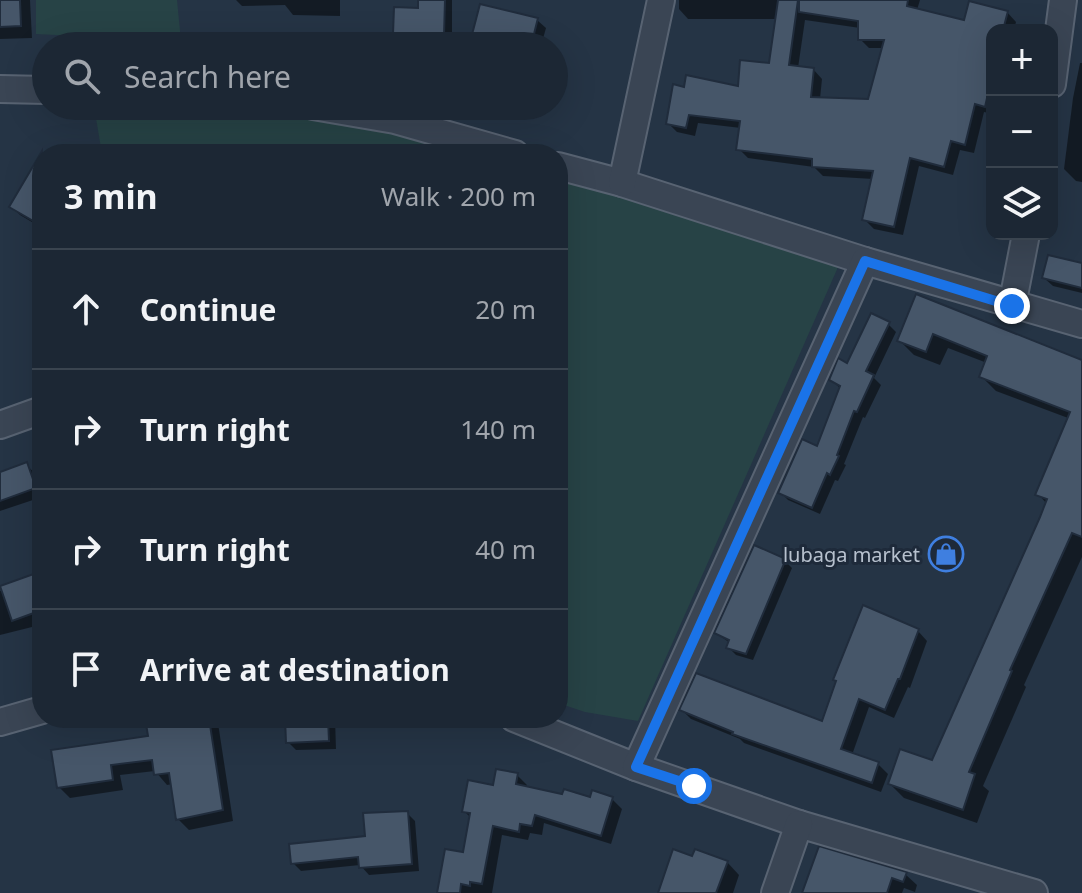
<!DOCTYPE html>
<meta charset="utf-8">
<style>
:root{--surface:#1c2734;--page:#293340;--text:#f1f3f6;--muted:#a0a5ac;--line:#3a444f}
body{margin:0;font-family:"Noto Sans",sans-serif;background:var(--page);color:var(--text)}
.controls{position:absolute;right:24px;top:24px;display:grid;overflow:hidden;border-radius:16px;box-shadow:0 8px 32px #0002}
.controls button{width:72px;height:72px;display:grid;place-items:center;padding:0;border:0;border-bottom:2px solid var(--line);background:var(--surface);color:var(--text);font:40px sans-serif}
.stop{position:absolute;width:24px;height:24px;margin:-18px;border:6px solid #1a73e8;border-radius:50%;background:#fff}
.stop.end{background:#1a73e8;border-color:#fff;box-shadow:0 2px 8px #0008}
.list{margin:0;padding:0;list-style:none}
h2{display:flex;justify-content:space-between;align-items:center;height:104px;margin:0;padding:0 32px;font-size:34px}
h2 small{font-size:26px;font-weight:400;color:var(--muted)}
.list li{display:grid;grid-template-columns:52px 1fr auto;gap:24px;align-items:center;box-sizing:border-box;height:120px;padding:0 32px;border-top:2px solid var(--line)}
.list b{display:block;font-size:30px;white-space:nowrap}
.list em{font-size:26px;font-style:normal;color:var(--muted)}
.icon{flex:none;width:44px;height:44px;fill:none;stroke:currentColor;stroke-width:2;stroke-linecap:round;stroke-linejoin:round}
.map{position:relative;flex:none;width:1082px;height:893px;overflow:hidden}
.search{position:absolute;background:var(--surface);box-shadow:0 8px 32px #0002;left:32px;top:32px;width:536px;height:88px;display:flex;align-items:center;gap:20px;box-sizing:border-box;padding:0 28px;border-radius:44px;color:var(--muted);font-size:30px}
.panel{position:absolute;background:var(--surface);box-shadow:0 8px 32px #0002;left:32px;top:144px;width:536px;height:584px;border-radius:32px}
.map>svg:first-child{display:block}
</style>
<div class="map">
<svg width="1082" height="893" viewBox="0 0 1082 893">
<rect width="100%" height="100%" fill="#253445"/>
<g fill="#274346">
<path d="M 36,0 L 177,0 L 181,41 L 36,34 Z"/>
<path d="M 94,106 L 296,106 L 345,111 L 502,154 L 102,154 Z"/>
<path d="M 558,169 L 846,249 L 638,721 L 585,712 L 558,703 Z"/>
</g>
<g fill="#0007" fill-rule="evenodd">
<path d="M 0,0 L 30,0 L 32,38 L 0,39 Z"/>
<path d="M 236,0 L 340,0 L 340,16 L 293,15 L 285,5 L 242,6 Z"/>
<path d="M 420,0 L 452,0 L 452,44 L 404,42 L 395,34 L 420,10 Z"/>
<path d="M 679,0 L 920,0 L 917,10 L 966,22 L 1007,12 L 1016,22 L 1014,30 L 992,30 L 992,114 L 984,112 L 974,153 L 960,150 L 953,175 L 919,166 L 903,235 L 874,229 L 864,219 L 873,179 L 823,176 L 814,167 L 748,158 L 739,149 L 741,128 L 698,123 L 695,136 L 677,132 L 668,123 L 740,88 L 771,65 L 777,19 L 688,19 L 679,9 ZM 805,20 L 860,28 L 860,39 L 869,48 L 884,48 L 870,101 L 820,99 L 822,79 L 813,69 L 798,68 Z"/>
<path d="M 537,20 L 546,28 L 541,46 L 475,46 Z"/>
<path d="M 1080,63 L 1082,63 L 1082,182 L 1076,181 L 1064,169 L 1073,98 Z"/>
<path d="M 192,144 L 210,148 L 216,154 L 190,154 Z"/>
<path d="M 42,155 L 42,228 L 20,215 L 12,207 Z"/>
<path d="M 1082,265 L 1082,293 L 1053,286 L 1044,278 Z"/>
<path d="M 918,296 L 1082,362 L 1082,557 L 1024,685 L 1026,687 L 983,786 L 989,791 L 977,823 L 904,798 L 890,784 L 933,762 L 1047,504 L 1038,494 L 1068,418 L 996,391 L 981,376 L 987,363 L 948,348 L 940,365 L 914,355 L 900,341 Z"/>
<path d="M 888,324 L 896,332 L 874,378 L 881,385 L 865,418 L 863,417 L 844,464 L 846,465 L 838,481 L 835,480 L 820,514 L 788,500 L 780,492 L 819,449 L 841,389 L 831,380 Z"/>
<path d="M 26,465 L 35,473 L 42,497 L 0,511 L 0,474 Z"/>
<path d="M 785,561 L 792,568 L 753,660 L 736,655 L 728,647 L 730,643 L 716,633 Z"/>
<path d="M 42,573 L 42,636 L 36,626 L 0,635 L 0,591 Z"/>
<path d="M 918,631 L 927,641 L 910,688 L 908,687 L 894,718 L 869,707 L 852,755 L 878,764 L 888,774 L 881,792 L 744,743 L 740,739 L 691,719 L 682,710 L 823,723 Z"/>
<path d="M 167,718 L 213,718 L 218,723 L 233,821 L 189,830 L 178,819 L 173,784 L 167,785 L 155,771 L 120,775 L 123,790 L 70,798 L 59,787 L 150,738 Z"/>
<path d="M 287,718 L 335,718 L 336,749 L 296,750 L 288,742 Z"/>
<path d="M 517,775 L 527,785 L 526,788 L 591,799 L 612,799 L 622,809 L 611,844 L 544,823 L 542,835 L 530,833 L 528,840 L 502,835 L 492,893 L 439,893 L 464,855 L 471,818 L 464,811 L 494,787 Z"/>
<path d="M 407,813 L 415,821 L 419,871 L 369,875 L 360,865 L 301,871 L 293,863 L 367,838 Z"/>
<path d="M 694,858 L 727,862 L 739,875 L 733,893 L 660,893 Z"/>
<path d="M 905,874 L 917,885 L 915,892 L 904,888 L 902,893 L 804,893 Z"/>
</g>
<g fill="#465669" stroke="#202c3c" stroke-width="2">
<path d="M 0,0 L 20,0 L 21,26 L 0,27 Z"/>
<path d="M 418,0 L 445,0 L 444,36 L 393,34 L 394,7 L 418,8 Z"/>
<path d="M 778,0 L 798,0 L 789,65 L 814,68 L 811,97 L 868,99 L 884,40 L 858,40 L 858,21 L 799,12 L 799,0 L 908,0 L 907,6 L 964,20 L 969,1 L 1008,11 L 1003,30 L 992,30 L 992,76 L 985,107 L 975,104 L 965,145 L 951,141 L 944,167 L 910,158 L 894,227 L 862,220 L 873,171 L 812,167 L 812,159 L 736,150 L 740,121 L 689,115 L 686,128 L 666,124 L 673,84 L 684,87 L 686,75 L 738,86 L 740,60 L 769,63 Z"/>
<path d="M 480,4 L 538,18 L 531,46 L 469,46 Z"/>
<path d="M 42,151 L 42,226 L 9,207 Z"/>
<path d="M 1048,255 L 1082,263 L 1082,288 L 1042,278 Z"/>
<path d="M 916,294 L 1082,360 L 1082,537 L 1072,533 L 1010,670 L 1012,671 L 969,772 L 975,774 L 963,810 L 888,784 L 900,749 L 932,760 L 1040,517 L 1047,499 L 1035,495 L 1070,412 L 979,377 L 987,356 L 933,334 L 926,352 L 897,341 Z"/>
<path d="M 871,313 L 890,322 L 866,371 L 874,375 L 857,412 L 854,411 L 837,455 L 839,456 L 830,475 L 827,473 L 812,508 L 778,493 L 802,439 L 817,446 L 840,386 L 829,380 L 838,358 L 847,363 Z"/>
<path d="M 27,462 L 36,488 L 0,501 L 0,472 Z"/>
<path d="M 754,545 L 786,559 L 746,654 L 726,648 L 729,640 L 714,633 Z"/>
<path d="M 42,571 L 42,610 L 12,621 L 0,586 Z"/>
<path d="M 863,605 L 919,629 L 900,679 L 898,679 L 885,710 L 859,699 L 841,749 L 879,762 L 872,783 L 732,734 L 733,732 L 679,710 L 696,673 L 822,721 L 836,681 L 833,680 Z"/>
<path d="M 145,718 L 209,718 L 223,810 L 176,820 L 169,773 L 154,775 L 152,760 L 111,765 L 113,780 L 57,788 L 51,750 L 148,736 Z"/>
<path d="M 285,718 L 328,718 L 329,741 L 286,743 Z"/>
<path d="M 496,769 L 518,773 L 516,784 L 562,794 L 564,789 L 590,797 L 592,790 L 613,797 L 601,836 L 535,815 L 532,826 L 520,824 L 519,832 L 493,826 L 482,884 L 470,882 L 470,886 L 461,884 L 460,893 L 437,893 L 445,849 L 463,852 L 470,813 L 462,812 L 468,780 L 493,785 Z"/>
<path d="M 408,811 L 412,864 L 359,868 L 358,857 L 291,864 L 289,844 L 365,836 L 363,813 Z"/>
<path d="M 819,846 L 907,872 L 903,882 L 892,878 L 887,893 L 802,893 Z"/>
<path d="M 673,849 L 692,856 L 695,849 L 728,861 L 716,893 L 658,893 Z"/>
</g>
<g fill="none" stroke-linecap="round" stroke-linejoin="round">
<g stroke="#586372" stroke-width="30">
<g id="minor">
<path d="M 1052,84 L 1063,0"/>
<path d="M 0,89 L 46,90"/>
<path d="M 313,106 L 395,120 L 515,154"/>
<path d="M 558,166 L 622,183 L 865,261 L 1082,324"/>
<path d="M 622,183 L 661,0"/>
<path d="M 1012,306 L 1026,234"/>
<path d="M 0,425 L 42,410"/>
<path d="M 514,718 L 636,767 L 799,824 L 1034,893"/>
<path d="M 0,722 L 42,710"/>
<path d="M 636,767 L 865,261"/>
<path d="M 775,893 L 799,824"/>
</g>
</g>
<use href="#minor" stroke="#3a4554" stroke-width="26"/>
</g>
<g fill="none" stroke-linecap="round" stroke-linejoin="round">
<path stroke="#1a73e8" stroke-width="10" d="M 694,786 L 636,767 L 865,261 L 1012,306"/>
</g>
<defs>
<g id="shop-ring" transform="scale(1.8)"><circle r="9.5" fill="#1e2a3a" stroke="#3f7fe0" stroke-width="1.5"/><path d="M-5-2.5h2.3a2.7 3.5 0 0 1 5.4 0H5L5.5 6h-11ZM-1.5-2.5h3a1.5 2.3 0 0 0-3 0Z" fill="#3f7fe0"/></g>
</defs>
<g fill-rule="evenodd">
<use href="#shop-ring" x="946" y="554"/>
</g>
<g text-anchor="middle" dominant-baseline="central" stroke-width="6" stroke-linejoin="round" paint-order="stroke">
<g font-size="20" fill="#b7c1ce" stroke="#1e2a3a" text-anchor="end">
<text x="920" y="554">lubaga market</text>
</g>
</g>
</svg>
<div class="controls">
<button>+</button>
<button>−</button>
<button><svg class="icon" aria-label="layers" viewBox="0 0 24 24"><path d="M12 4l9 5-9 5-9-5zM3 14l9 5 9-5"/></svg></button>
</div>
<div class="stop" style="left:694px;top:786px"></div>
<div class="stop end" style="left:1012px;top:306px"></div>
<div class="search"><svg class="icon" aria-label="search" viewBox="0 0 24 24"><circle cx="10" cy="10" r="6"/><path d="M15 15l6 6"/></svg>Search here</div>
<section class="panel">
<h2>3 min<small>Walk · 200 m</small></h2>
<ul class="list">
<li><svg class="icon" aria-label="ahead" viewBox="0 0 24 24"><path d="M12 20V5M6 11l6-6 6 6"/></svg><div><b>Continue</b></div><em>20 m</em></li>
<li><svg class="icon" aria-label="right" viewBox="0 0 24 24"><path d="M7 20v-9h11M14 6l5 5-5 5"/></svg><div><b>Turn right</b></div><em>140 m</em></li>
<li><svg class="icon" aria-label="right" viewBox="0 0 24 24"><path d="M7 20v-9h11M14 6l5 5-5 5"/></svg><div><b>Turn right</b></div><em>40 m</em></li>
<li><svg class="icon" aria-label="arrive" viewBox="0 0 24 24"><path d="M6 21V4h12l-3 4 3 4H6"/></svg><div><b>Arrive at destination</b></div></li>
</ul>
</section>
</div>
